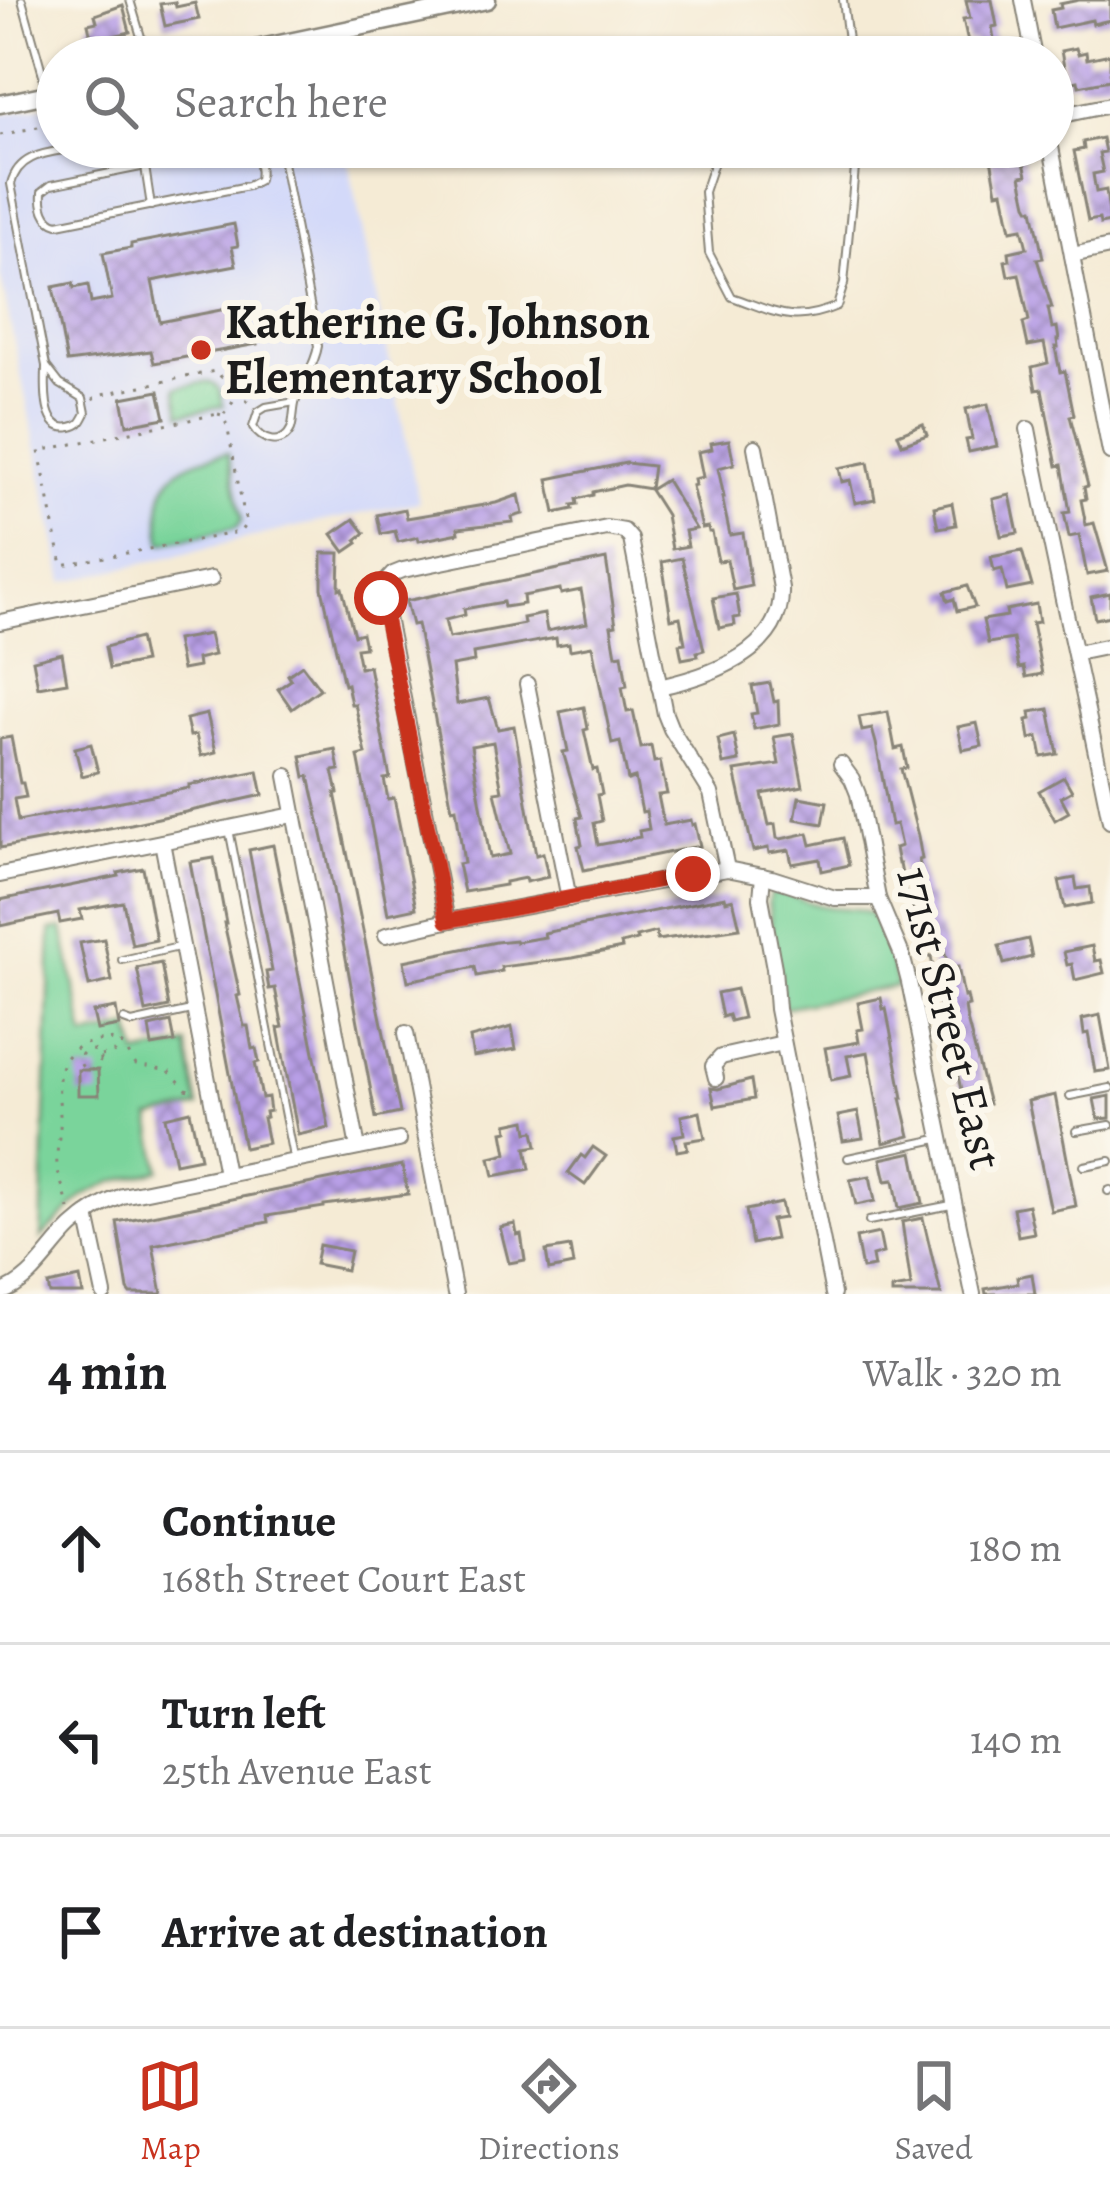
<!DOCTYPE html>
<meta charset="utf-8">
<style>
:root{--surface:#fff;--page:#f6f6f6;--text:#202124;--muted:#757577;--line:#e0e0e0;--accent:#c8321e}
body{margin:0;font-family:Alegreya,serif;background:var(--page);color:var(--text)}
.stop{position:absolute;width:36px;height:36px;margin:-27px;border:9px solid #c8321e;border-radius:50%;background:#fff}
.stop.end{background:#c8321e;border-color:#fff;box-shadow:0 3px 12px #0008}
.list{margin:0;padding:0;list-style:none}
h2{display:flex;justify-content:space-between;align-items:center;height:156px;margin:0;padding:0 48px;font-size:51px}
h2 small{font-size:39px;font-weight:400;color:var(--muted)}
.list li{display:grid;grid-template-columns:78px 1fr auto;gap:36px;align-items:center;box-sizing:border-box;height:192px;padding:0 48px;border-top:3px solid var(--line)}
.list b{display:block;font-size:45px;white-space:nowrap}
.list p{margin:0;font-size:39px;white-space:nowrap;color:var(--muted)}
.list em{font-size:39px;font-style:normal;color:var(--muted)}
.icon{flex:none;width:66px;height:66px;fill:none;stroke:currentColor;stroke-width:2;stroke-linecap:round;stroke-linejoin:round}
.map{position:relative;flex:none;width:1110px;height:1294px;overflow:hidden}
.search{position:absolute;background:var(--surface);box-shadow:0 3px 9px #0004;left:36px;right:36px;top:36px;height:132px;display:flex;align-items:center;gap:30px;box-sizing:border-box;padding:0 42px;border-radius:66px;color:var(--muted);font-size:45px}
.sheet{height:732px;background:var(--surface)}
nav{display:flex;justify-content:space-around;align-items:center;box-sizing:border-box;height:168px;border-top:3px solid var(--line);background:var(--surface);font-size:33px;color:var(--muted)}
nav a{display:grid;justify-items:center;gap:6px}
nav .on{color:var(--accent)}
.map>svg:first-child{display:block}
</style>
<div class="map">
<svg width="1110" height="1294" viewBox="0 0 1110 1294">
<defs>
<pattern id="building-cross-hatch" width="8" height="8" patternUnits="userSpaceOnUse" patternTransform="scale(3)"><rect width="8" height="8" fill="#b89fe6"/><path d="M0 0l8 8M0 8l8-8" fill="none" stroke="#9581ba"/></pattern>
</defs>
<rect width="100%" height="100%" fill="#fbf7ec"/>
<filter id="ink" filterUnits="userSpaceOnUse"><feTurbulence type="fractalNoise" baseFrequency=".00833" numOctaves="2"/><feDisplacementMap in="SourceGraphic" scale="24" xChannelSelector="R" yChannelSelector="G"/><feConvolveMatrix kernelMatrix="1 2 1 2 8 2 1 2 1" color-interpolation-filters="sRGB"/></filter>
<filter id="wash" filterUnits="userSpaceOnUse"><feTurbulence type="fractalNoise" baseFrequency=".004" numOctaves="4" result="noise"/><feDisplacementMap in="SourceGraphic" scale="48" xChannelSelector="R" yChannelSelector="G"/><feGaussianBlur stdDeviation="2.7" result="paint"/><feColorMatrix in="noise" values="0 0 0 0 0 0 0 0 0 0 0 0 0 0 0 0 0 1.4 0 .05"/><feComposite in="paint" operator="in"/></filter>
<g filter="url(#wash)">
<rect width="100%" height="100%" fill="#f5ebd5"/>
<path fill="#d3d9f9" d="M 57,103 L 57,147 L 345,147 L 419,502 L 300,526 L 64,582 L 0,274 L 0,115 Z"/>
<g fill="#7ad49b" stroke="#4b785c" stroke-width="3">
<path d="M 206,382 C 221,382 221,395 223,406 L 181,414 L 176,388 Z"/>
<path d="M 228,453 L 242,520 L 236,528 L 162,543 C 153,485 169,461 228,453 Z"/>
<path d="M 775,892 C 792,894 807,903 824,906 C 842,910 857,905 873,916 L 890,956 L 897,986 L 783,1008 L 768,902 L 770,895 Z"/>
<path d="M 63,928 L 85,1037 L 131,1028 L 138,1055 L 187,1045 L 199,1107 L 151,1118 L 160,1170 L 113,1182 L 84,1196 L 41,1238 L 51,930 Z"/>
</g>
<g id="blocks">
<g fill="url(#building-cross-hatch)" fill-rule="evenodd">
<path d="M 966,0 L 992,0 L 997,26 L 992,27 L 997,57 L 977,57 L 974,41 L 968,42 L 963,19 L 970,18 Z"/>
<path d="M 1079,0 L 1110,0 L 1110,20 L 1093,24 L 1092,20 L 1054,28 L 1051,10 L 1061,8 L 1060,4 Z"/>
<path d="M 175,2 L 176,7 L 195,3 L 199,19 L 165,26 L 160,4 Z"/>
<path d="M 123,5 L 130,32 L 92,41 L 88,24 L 97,22 L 95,15 Z"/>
<path d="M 1076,48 L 1078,54 L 1086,52 L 1087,59 L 1110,54 L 1110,80 L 1079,86 L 1078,81 L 1067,83 L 1061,51 Z"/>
<path d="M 1102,138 L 1105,152 L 1099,153 L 1103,172 L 1093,174 L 1096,192 L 1106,190 L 1110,222 L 1100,224 L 1099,219 L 1088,221 L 1074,151 L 1084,149 L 1083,142 Z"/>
<path d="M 989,147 L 1020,147 L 1027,175 L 1021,176 L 1027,204 L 1030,209 L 1033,209 L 1043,258 L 1037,259 L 1052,308 L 1048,308 L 1052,328 L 1057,327 L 1059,340 L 1057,340 L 1058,347 L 1055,347 L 1060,372 L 1065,371 L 1074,415 L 1070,416 L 1088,486 L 1084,487 L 1086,499 L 1081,500 L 1086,525 L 1094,523 L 1108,571 L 1087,575 L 1079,535 L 1069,537 L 1064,513 L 1070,512 L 1062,465 L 1057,466 L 1042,389 L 1036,390 L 1032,367 L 1048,363 L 1044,343 L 1028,346 L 1023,323 L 1029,321 L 1019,274 L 1008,276 L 1005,261 L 1010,260 L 1009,252 L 1027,248 L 1022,228 L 1011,230 L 1003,191 L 997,192 Z"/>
<path d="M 234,224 L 238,246 L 232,247 L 236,265 L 152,281 L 160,322 L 241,306 L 244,321 L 249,320 L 250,328 L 254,328 L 257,344 L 154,363 L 151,351 L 67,362 L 53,287 L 73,283 L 74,288 L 88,285 L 91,303 L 112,299 L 103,253 L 131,248 L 131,244 Z"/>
<path d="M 159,391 L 165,418 L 127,425 L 122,398 Z"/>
<path d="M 988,404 L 997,446 L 969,452 L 966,440 L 972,439 L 966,409 Z"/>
<path d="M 923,424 L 927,435 L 902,444 L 898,434 Z"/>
<path d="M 729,440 L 734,464 L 718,468 L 724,497 L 722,497 L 730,535 L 743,533 L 751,586 L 733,590 L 727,560 L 718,561 L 712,532 L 709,532 L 708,527 L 702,528 L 692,486 L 695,485 L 694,479 L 703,477 L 698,452 L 712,449 L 711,443 Z"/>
<path d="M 868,462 L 875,499 L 855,503 L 850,480 L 842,482 L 839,468 Z"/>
<path d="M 626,463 L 653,466 L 650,489 L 625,485 L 593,492 L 593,495 L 577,499 L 578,504 L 572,505 L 573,509 L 555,513 L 548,479 Z"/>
<path d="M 666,480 L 696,529 L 685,531 L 688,546 L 672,549 L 666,515 L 650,490 Z"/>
<path d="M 519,495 L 523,514 L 512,517 L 513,522 L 458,528 L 459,533 L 419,541 L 418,537 L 398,542 L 395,531 L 381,534 L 377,515 L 405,509 L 407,518 L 496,503 Z"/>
<path d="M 1010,495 L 1018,533 L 1001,536 L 993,499 Z"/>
<path d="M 952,503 L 956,525 L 938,528 L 934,507 Z"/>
<path d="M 354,519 L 365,533 L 356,540 L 358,543 L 345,552 L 332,534 Z"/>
<path d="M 1022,551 L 1032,586 L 1007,591 L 1002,569 L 994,571 L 991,557 Z"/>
<path d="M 322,553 L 340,553 L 339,589 L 342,588 L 354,635 L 362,633 L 365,647 L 356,648 L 360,668 L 369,666 L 390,778 L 384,779 L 388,799 L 394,798 L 416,908 L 388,914 L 358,756 L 366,754 L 355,704 L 351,704 L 347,684 L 344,685 L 322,588 Z"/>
<path d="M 682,558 L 704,650 L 697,652 L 698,656 L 682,659 L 679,644 L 685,643 L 680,617 L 671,619 L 662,562 Z"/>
<path d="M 606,559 L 616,625 L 611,626 L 616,655 L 622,654 L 627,686 L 622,687 L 627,712 L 633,711 L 641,748 L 651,746 L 654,762 L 660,761 L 667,794 L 658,795 L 664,825 L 691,820 L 692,825 L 695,824 L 700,846 L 584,870 L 578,846 L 582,845 L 577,818 L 582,817 L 563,752 L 568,751 L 560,712 L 584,707 L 588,729 L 584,730 L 593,770 L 597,769 L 602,794 L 597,795 L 602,821 L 594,823 L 598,845 L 640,837 L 639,831 L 649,829 L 646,811 L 642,812 L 635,778 L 628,780 L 620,742 L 612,744 L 592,646 L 570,650 L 569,643 L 557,645 L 556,638 L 473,653 L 474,662 L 452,666 L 457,704 L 489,698 L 498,729 L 514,726 L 536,855 L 543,853 L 548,877 L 526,882 L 525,878 L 505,882 L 505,885 L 464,892 L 458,864 L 464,863 L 456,808 L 452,809 L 417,624 L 412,625 L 406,601 ZM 560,589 L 561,594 L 581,590 L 587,623 L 547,631 L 544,614 L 523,618 L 524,624 L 449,638 L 445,620 L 465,615 L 464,609 L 503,602 L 504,607 L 524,604 L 523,596 ZM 493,742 L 502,791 L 495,792 L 510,854 L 490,858 L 471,746 Z"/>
<path d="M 967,586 L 975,607 L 957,611 L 954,599 L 948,601 L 945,592 Z"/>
<path d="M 1110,593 L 1110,616 L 1095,619 L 1091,597 Z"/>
<path d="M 736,594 L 740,617 L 734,618 L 735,625 L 719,628 L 713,598 Z"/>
<path d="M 1036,604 L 1039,622 L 1032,623 L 1042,674 L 1026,677 L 1024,667 L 1019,668 L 1013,639 L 988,643 L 983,620 L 1007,616 L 1006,610 Z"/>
<path d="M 209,634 L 214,655 L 197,659 L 198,667 L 182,670 L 176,640 Z"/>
<path d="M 139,638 L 144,662 L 109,669 L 105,647 Z"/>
<path d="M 62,653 L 67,682 L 38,687 L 33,660 Z"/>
<path d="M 302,665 L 320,689 L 292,709 L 278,689 L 291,680 L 288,675 Z"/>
<path d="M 770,683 L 774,702 L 778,701 L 779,724 L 754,729 L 751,714 L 757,713 L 752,686 Z"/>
<path d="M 1049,709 L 1058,754 L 1042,757 L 1038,737 L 1030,739 L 1027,720 L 1031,719 L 1030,712 Z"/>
<path d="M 888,712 L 895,749 L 903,747 L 907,768 L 901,769 L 918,836 L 922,859 L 919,860 L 926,897 L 930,896 L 936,929 L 940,928 L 948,969 L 958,967 L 964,997 L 967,996 L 969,1006 L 965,1007 L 967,1020 L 989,1104 L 965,1109 L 945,1014 L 941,1014 L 931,956 L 926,957 L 920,927 L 917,928 L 910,895 L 906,896 L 900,864 L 898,864 L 895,848 L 901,846 L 896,824 L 891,825 L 876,743 L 872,729 L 862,731 L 859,717 Z"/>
<path d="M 207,714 L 216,752 L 201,756 L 196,735 L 190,736 L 186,719 Z"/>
<path d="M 977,723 L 982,746 L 963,750 L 958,727 Z"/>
<path d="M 793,734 L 803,786 L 762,794 L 769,825 L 775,824 L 777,838 L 781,839 L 808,833 L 811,845 L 843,838 L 849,865 L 822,871 L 820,859 L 792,864 L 789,850 L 769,853 L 768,848 L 753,851 L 735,771 L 779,764 L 774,737 Z"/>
<path d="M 734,735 L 739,761 L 723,764 L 718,739 Z"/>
<path d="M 11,737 L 20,783 L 23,783 L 26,797 L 14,799 L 18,821 L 189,788 L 189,785 L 258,771 L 263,795 L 131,824 L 0,848 L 0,739 Z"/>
<path d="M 91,744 L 98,772 L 82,776 L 75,748 Z"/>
<path d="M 335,749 L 339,770 L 333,771 L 338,793 L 335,793 L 400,1113 L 376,1118 L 326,852 L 309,776 L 305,777 L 301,756 Z"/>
<path d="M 1064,777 L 1072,791 L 1061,797 L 1069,812 L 1055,820 L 1039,791 Z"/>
<path d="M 799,797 L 827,802 L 823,824 L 795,819 Z"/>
<path d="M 273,845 L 329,1128 L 298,1135 L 278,1028 L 283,1027 L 281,1018 L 275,988 L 269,989 L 266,972 L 272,971 L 249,850 Z"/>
<path d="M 214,858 L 226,923 L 224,923 L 240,995 L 237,996 L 244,1026 L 248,1026 L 252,1049 L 256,1048 L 259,1062 L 255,1063 L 262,1098 L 268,1097 L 270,1111 L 265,1112 L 266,1117 L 263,1118 L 268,1143 L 244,1148 L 190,862 Z"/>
<path d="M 143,868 L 156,940 L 132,945 L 123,902 L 80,910 L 82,919 L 60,923 L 58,914 L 0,926 L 0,900 L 119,876 L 118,873 Z"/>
<path d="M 1075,878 L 1077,889 L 1090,887 L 1092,903 L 1065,908 L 1059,881 Z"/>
<path d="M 725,897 L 726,901 L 733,899 L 740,928 L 657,940 L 656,932 L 636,937 L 637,940 L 621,944 L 622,948 L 573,958 L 501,967 L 502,971 L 477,976 L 475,967 L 408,981 L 404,961 L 496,942 L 515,940 L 516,942 L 545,937 L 544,933 Z"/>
<path d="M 104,939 L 112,981 L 89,986 L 80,943 Z"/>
<path d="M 1028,939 L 1032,957 L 1004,964 L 999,946 Z"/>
<path d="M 1092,946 L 1095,961 L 1101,960 L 1104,973 L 1075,980 L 1072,964 L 1067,965 L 1064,952 Z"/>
<path d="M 161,963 L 169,1007 L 146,1012 L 137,968 Z"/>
<path d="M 736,989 L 743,1018 L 730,1021 L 728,1015 L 722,1017 L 717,993 Z"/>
<path d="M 881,998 L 883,1009 L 886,1008 L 903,1098 L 901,1098 L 910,1136 L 884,1143 L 868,1052 L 847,1056 L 851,1076 L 831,1080 L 825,1048 L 859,1042 L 857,1030 L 863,1029 L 858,1003 Z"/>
<path d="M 116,1008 L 119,1026 L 97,1030 L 93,1012 Z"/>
<path d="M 1100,1015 L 1110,1070 L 1095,1072 L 1088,1033 L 1084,1034 L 1082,1019 Z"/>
<path d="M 171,1022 L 175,1042 L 152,1046 L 149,1027 Z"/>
<path d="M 512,1027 L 516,1049 L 473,1057 L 470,1038 Z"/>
<path d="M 78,1070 L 98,1070 L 99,1095 L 78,1095 Z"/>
<path d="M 751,1080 L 754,1099 L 715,1106 L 711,1088 L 718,1089 Z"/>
<path d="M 1055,1095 L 1076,1206 L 1051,1211 L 1028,1101 Z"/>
<path d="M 1110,1096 L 1110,1118 L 1098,1119 L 1094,1099 Z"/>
<path d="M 190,1111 L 200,1158 L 175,1163 L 165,1117 Z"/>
<path d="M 700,1112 L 705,1138 L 686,1141 L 688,1149 L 677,1151 L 674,1136 L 684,1134 L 681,1116 Z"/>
<path d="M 858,1112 L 863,1138 L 843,1141 L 838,1116 Z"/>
<path d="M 526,1120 L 528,1132 L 534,1131 L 537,1146 L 526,1148 L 530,1169 L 494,1176 L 490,1158 L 507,1154 L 503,1132 L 508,1131 L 507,1124 Z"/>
<path d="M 593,1147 L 606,1156 L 585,1185 L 568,1173 L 581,1155 L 585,1158 Z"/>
<path d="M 913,1152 L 923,1203 L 899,1208 L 894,1180 L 886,1181 L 881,1159 Z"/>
<path d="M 402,1165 L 408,1194 L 324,1205 L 324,1207 L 267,1216 L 268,1222 L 153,1245 L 162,1294 L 131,1294 L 128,1290 L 117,1222 Z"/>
<path d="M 870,1176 L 875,1201 L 856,1205 L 850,1180 Z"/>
<path d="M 781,1203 L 784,1218 L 771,1220 L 775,1239 L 752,1244 L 746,1210 Z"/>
<path d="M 1028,1205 L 1034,1233 L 1018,1236 L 1013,1208 Z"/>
<path d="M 923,1218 L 941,1294 L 892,1294 L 892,1289 L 911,1286 L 902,1222 Z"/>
<path d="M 515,1224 L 517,1235 L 521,1234 L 525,1260 L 509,1263 L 500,1227 Z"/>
<path d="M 879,1233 L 883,1253 L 872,1256 L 874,1267 L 862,1269 L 856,1238 Z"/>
<path d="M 319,1245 L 350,1251 L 346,1270 L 315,1264 Z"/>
<path d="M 570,1247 L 573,1265 L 549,1270 L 546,1251 Z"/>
<path d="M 1032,1274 L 1035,1294 L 986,1294 L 985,1289 L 1018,1283 L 1017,1277 Z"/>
<path d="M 80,1278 L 83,1294 L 50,1294 L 48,1285 Z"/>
</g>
</g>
</g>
<g filter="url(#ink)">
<use href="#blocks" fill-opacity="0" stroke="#888478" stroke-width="3"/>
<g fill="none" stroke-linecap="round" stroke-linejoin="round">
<g stroke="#888478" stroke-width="10">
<g id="service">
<path d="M 22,0 L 43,75 L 45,91"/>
<path d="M 130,0 L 147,57"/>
<path d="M 843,0 L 850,57"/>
<path d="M 833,57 L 848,47"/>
<path d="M 142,147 L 151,206"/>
<path d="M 240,147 L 51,185 L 42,192 C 41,205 44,221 58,224 L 248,186 L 259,180 C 261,167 259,155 248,147"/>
<path d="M 280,147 L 318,346 C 315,366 302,381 296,400 C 293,409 294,420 291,429 C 282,448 261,441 253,427 L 258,412 L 266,407 L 295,402"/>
<path d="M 719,147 L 704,192 L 709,253 L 732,297 C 776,312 792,325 837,306 L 844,284 L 857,147"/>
<path d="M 46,366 L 11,184 C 19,151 53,153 81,147"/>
<path d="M 46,366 L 60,384 L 83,398 L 86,413 C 82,421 81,425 71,427 C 41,433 46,384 46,366 Z"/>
<path d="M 229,829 L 293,1157"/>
<path d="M 122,960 L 183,946"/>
<path d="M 124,1020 L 132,1023 L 191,1010"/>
<path d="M 1070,1096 L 1110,1088"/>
<path d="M 1076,1131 L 1110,1125"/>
<path d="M 848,1158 L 938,1139"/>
<path d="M 1084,1166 L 1110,1161"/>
<path d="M 1108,1191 L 1110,1190"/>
<path d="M 869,1221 L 951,1205"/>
</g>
</g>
<g stroke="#888478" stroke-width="18">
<g id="minor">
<path d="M 1023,0 L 1034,57"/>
<path d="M 1053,117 L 1110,105"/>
<path d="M 1051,147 L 1110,452"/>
<path d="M 1072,255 L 1110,247"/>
<path d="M 1028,429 C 1053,561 1084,690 1110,821"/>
<path d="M 0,622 L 211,579"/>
<path d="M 1076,653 L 1110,646"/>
<path d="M 527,684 L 569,899"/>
<path d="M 659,687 C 709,676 784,652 781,588 L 755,447"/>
<path d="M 841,764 L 852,779 L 858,794 L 878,898 L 902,955 L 909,982 L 973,1294"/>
<path d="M 287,776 L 358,1148"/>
<path d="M 162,842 L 226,1174"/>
<path d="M 0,875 L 293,815"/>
<path d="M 763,876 L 761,898 L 774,968 L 777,1009 L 833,1294"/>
<path d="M 447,921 L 381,587 L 393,574 L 403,570 L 607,528 L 624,531 L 631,539 L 665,714 L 671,729 L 711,793 L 727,869"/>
<path d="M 386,935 L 447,921 L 727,869 L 772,878 L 835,898 L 878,898"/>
<path d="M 406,1033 L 455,1294"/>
<path d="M 716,1078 L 713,1066 L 721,1057 L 783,1043"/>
<path d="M 87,1215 L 104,1294"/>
<path d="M 0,1293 C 34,1281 47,1251 72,1227 C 86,1214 104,1203 122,1196 L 399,1140"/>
</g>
</g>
<g stroke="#888478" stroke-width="21">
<g id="tertiary">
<path d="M 218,57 L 487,0"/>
<path d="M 0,104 L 57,92"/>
</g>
</g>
<g stroke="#888478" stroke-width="3" stroke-dasharray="3 9" stroke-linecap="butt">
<path d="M 0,135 L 57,123"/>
<path d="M 93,399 L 103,394 L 215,371 L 252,406"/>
<path d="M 218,414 L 222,415 L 227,425 L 246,524 L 240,532 L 62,565 L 39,451 Z"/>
<path d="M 224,414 L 239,394"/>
<circle cx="90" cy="1060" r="10"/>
<path d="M 101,1056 L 115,1052 L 120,1043"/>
<path d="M 69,1210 C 67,1198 58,1176 57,1165 C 56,1154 59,1140 60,1128 C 62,1096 45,1052 93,1042 C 123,1036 122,1045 136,1065 L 169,1071 L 186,1089 L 196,1092"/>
</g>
<use href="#service" stroke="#fff" stroke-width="6"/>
<use href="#minor" stroke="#fff" stroke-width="14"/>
<use href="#tertiary" stroke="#fff" stroke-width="16"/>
</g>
</g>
<g fill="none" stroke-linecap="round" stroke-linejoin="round" filter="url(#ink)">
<path stroke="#c8321e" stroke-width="15" d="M 381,598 L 447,921 L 693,874"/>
</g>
<circle fill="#c8321e" stroke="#fbf7ec" stroke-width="4.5" cx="201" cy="350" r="12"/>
<g text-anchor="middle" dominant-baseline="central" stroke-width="12" stroke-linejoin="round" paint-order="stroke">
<g font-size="48" font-weight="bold" fill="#1c1c1c" stroke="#fbf7ec" text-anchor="start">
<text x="225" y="322">Katherine G. Johnson<tspan x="225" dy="55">Elementary School</tspan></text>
</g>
<g font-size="48" fill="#1c1c1c" stroke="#fbf7ec">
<text transform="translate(950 1018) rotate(76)">171st Street East</text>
</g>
</g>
</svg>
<div class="stop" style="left:381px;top:598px"></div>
<div class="stop end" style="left:693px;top:874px"></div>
<div class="search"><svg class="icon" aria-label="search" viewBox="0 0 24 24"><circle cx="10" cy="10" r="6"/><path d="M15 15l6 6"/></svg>Search here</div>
</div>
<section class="sheet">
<h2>4 min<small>Walk · 320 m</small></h2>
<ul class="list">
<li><svg class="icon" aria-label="ahead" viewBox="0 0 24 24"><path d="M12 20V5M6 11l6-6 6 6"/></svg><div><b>Continue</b><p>168th Street Court East</p></div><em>180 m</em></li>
<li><svg class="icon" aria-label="left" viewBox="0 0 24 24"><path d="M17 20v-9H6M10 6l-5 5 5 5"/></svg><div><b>Turn left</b><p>25th Avenue East</p></div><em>140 m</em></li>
<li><svg class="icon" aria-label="arrive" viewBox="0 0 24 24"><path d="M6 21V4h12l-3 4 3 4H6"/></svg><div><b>Arrive at destination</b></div></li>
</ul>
</section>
<nav>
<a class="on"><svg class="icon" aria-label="map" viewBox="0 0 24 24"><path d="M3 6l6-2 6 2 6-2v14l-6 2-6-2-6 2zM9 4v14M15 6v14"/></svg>Map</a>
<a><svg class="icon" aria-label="directions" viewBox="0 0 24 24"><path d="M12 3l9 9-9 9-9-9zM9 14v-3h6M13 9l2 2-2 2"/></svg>Directions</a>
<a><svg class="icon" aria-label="saved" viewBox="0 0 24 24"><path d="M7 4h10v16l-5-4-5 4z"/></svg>Saved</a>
</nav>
